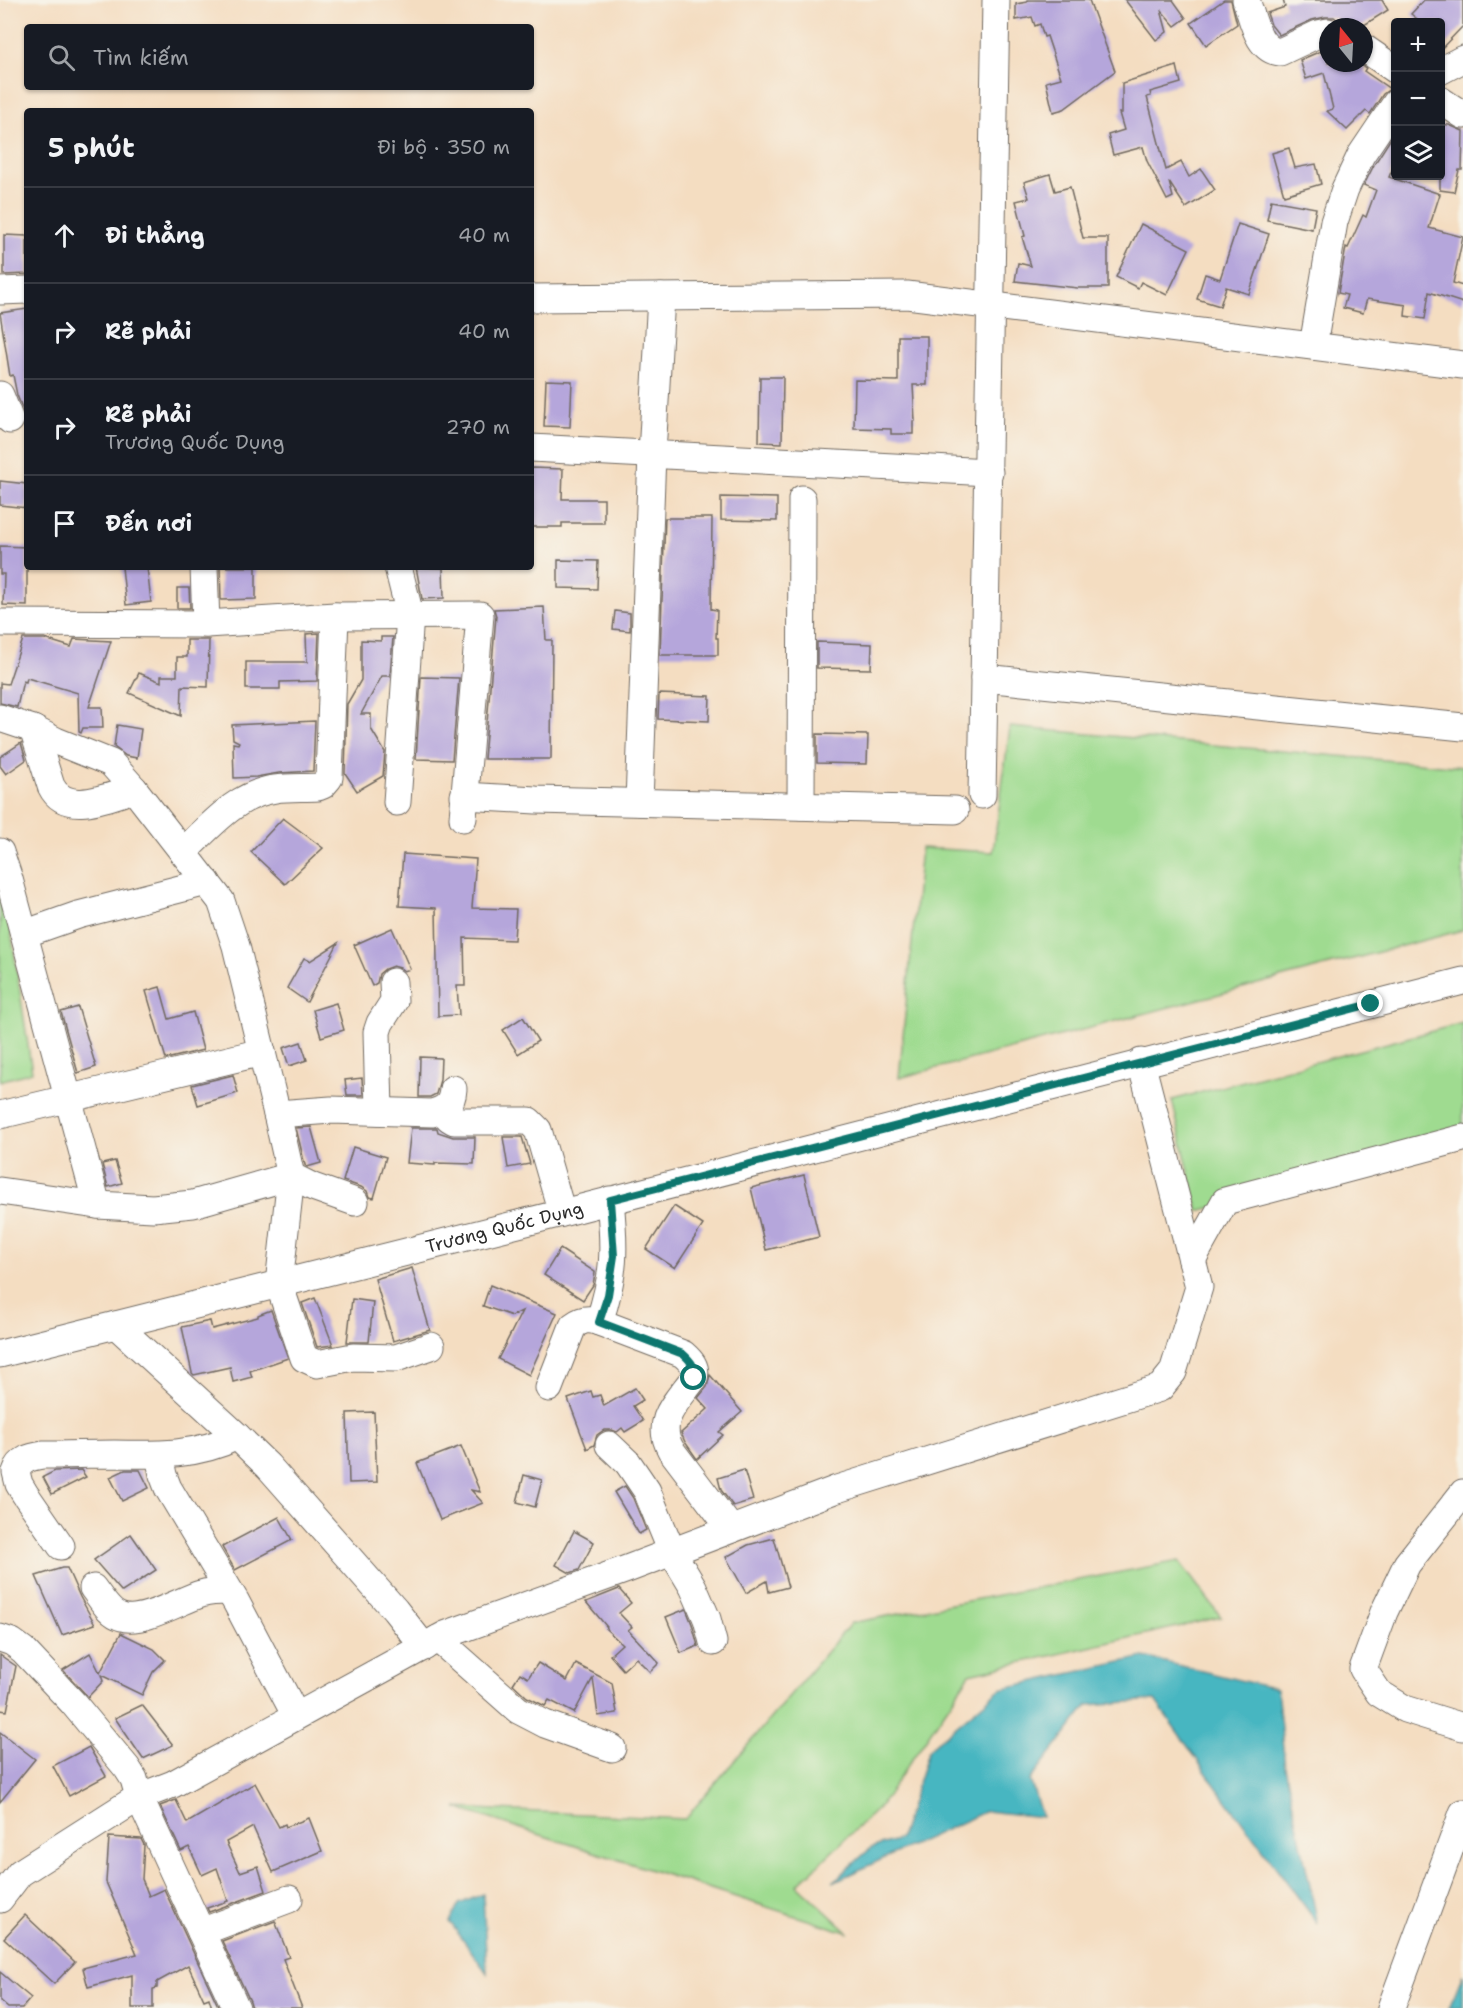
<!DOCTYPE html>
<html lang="vi">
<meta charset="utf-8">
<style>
:root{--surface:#171b24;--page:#242831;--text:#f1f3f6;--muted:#9ea1a6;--line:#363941}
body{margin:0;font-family:"Shantell Sans",sans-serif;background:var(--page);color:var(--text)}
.controls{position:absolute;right:18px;top:18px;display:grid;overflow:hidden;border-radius:6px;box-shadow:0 2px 4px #0004}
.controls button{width:54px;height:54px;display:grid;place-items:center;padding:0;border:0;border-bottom:2px solid var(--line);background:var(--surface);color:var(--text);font:30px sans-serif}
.compass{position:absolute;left:1319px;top:18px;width:54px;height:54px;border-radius:50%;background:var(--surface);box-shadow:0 2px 4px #0004;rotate:342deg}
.stop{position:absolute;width:18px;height:18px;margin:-14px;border:4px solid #0f766e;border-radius:50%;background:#fff}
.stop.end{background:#0f766e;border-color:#fff;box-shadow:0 2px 6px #0008}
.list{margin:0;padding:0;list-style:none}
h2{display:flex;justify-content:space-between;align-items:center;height:78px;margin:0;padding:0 24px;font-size:26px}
h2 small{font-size:20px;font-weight:400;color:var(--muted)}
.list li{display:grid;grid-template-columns:39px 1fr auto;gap:18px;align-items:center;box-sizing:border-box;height:96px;padding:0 24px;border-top:2px solid var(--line)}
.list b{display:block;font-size:22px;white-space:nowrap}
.list p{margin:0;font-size:20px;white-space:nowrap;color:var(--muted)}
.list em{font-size:20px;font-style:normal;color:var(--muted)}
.icon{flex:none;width:33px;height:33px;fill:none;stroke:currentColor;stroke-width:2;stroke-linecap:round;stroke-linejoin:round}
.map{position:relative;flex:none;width:1463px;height:2008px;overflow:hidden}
.search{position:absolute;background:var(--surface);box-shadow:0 2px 4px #0004;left:24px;top:24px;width:510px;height:66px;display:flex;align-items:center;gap:15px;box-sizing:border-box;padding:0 21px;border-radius:6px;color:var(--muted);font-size:22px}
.panel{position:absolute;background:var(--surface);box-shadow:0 2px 4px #0004;left:24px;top:108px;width:510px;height:462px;border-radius:6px}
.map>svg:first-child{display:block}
</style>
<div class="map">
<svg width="1463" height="2008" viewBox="0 0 1463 2008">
<rect width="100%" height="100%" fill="#f7f3e8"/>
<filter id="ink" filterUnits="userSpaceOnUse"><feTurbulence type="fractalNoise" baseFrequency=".0167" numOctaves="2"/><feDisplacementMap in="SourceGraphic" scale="12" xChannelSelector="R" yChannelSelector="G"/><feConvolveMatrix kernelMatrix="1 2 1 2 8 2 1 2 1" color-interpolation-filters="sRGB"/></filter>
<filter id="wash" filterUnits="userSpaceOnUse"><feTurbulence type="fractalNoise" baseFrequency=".008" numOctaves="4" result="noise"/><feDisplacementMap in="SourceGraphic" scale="24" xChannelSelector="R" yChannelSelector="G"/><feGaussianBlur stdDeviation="1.35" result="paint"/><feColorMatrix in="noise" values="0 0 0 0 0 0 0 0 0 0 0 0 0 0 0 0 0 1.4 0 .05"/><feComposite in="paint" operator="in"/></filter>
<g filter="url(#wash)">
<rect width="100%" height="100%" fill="#f4ddc1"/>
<g fill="#9fdb90" stroke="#65835e" stroke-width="1.5">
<path d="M 1010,727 L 1463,767 L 1463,930 L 899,1078 L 921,848 L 993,852 Z"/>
<path d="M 0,857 L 32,1072 L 0,1081 Z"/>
<path d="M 1463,1023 L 1463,1143 L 1198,1211 L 1172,1100 Z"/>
<path d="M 1179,1561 L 1221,1617 L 970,1674 L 881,1805 L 797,1885 L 849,1933 L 456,1808 L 685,1819 L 851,1623 Z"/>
</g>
<g fill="#47b6c1" stroke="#397076" stroke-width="1.5">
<path d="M 1144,1657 L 1277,1689 L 1285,1767 L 1318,1924 L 1215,1785 L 1155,1700 L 1088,1705 L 1030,1780 L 1042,1817 L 986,1811 L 833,1882 L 871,1848 L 900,1839 L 929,1749 L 1000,1689 Z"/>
<path d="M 483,1894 L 487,1973 L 450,1922 L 459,1904 Z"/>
<path d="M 1463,1974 L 1463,2008 L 1449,2008 Z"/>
</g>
<g id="blocks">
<g fill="#b5a6db">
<path d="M 1027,0 L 1089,0 L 1115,71 L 1064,109 L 1053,112 L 1046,82 L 1061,78 L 1047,36 L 1044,37 L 1040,24 L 1035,26 L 1032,17 L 1016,20 L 1016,4 L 1027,2 Z"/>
<path d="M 1125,0 L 1173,0 L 1186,18 L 1175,26 L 1161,10 L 1167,32 L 1156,40 Z"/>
<path d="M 1224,0 L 1231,0 L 1237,24 L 1206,45 L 1191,23 Z"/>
<path d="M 1283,0 L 1382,0 L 1388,10 L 1361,27 L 1343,27 L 1339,21 L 1334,17 L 1325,17 L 1312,20 L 1279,35 L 1271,25 L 1267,13 L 1285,7 Z"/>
<path d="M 1424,0 L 1463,0 L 1463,26 L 1440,50 L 1440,22 L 1421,22 L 1411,14 Z"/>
<path d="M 1328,48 L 1328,63 L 1358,63 L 1366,68 L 1364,71 L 1390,89 L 1383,94 L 1370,114 L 1366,111 L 1347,130 L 1327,111 L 1333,109 L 1324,73 L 1306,79 L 1300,60 Z"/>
<path d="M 1177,66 L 1181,83 L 1150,92 L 1151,96 L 1147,97 L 1166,170 L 1181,162 L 1189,177 L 1201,169 L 1215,190 L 1186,208 L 1169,182 L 1173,197 L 1167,200 L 1147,161 L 1143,147 L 1113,155 L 1108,135 L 1124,130 L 1119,113 L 1122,113 L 1122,83 Z"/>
<path d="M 1440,124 L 1449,125 L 1463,131 L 1462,170 L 1459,170 L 1454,192 L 1440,190 Z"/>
<path d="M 1395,132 L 1395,163 L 1389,177 L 1440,194 L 1429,228 L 1463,237 L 1453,283 L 1463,286 L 1463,303 L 1429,292 L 1425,319 L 1405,316 L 1406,305 L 1367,299 L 1363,313 L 1343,308 L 1347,295 L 1338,293 L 1346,247 L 1348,248 L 1363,215 L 1366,217 L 1376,190 L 1364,185 L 1375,163 Z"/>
<path d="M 1289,148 L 1295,168 L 1316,164 L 1321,184 L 1284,195 L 1272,153 Z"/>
<path d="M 1050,174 L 1055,191 L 1070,187 L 1083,238 L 1108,238 L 1108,288 L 1078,288 L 1015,281 L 1018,263 L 1031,266 L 1022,237 L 1025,236 L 1016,201 L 1029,198 L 1024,182 Z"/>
<path d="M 1271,200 L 1316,208 L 1312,229 L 1267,220 Z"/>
<path d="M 1141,224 L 1189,249 L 1167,295 L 1141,282 L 1138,288 L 1116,277 Z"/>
<path d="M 1238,224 L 1269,234 L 1249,294 L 1226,287 L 1220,306 L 1197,299 L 1205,274 L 1220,279 Z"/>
<path d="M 4,235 L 27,236 L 27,274 L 4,275 Z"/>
<path d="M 27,309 L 27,410 L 23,410 L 17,395 L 13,375 L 10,376 L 0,313 Z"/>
<path d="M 898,336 L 927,336 L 927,385 L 913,385 L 915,421 L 913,421 L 913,434 L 891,434 L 891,429 L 854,428 L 855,380 L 898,381 Z"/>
<path d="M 760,377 L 783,377 L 782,443 L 759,442 Z"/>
<path d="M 546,380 L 572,381 L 570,427 L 544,426 Z"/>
<path d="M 531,468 L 563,469 L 562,499 L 604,499 L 604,523 L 562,523 L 562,527 L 531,527 Z"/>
<path d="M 0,481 L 27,484 L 27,508 L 0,505 Z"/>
<path d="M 721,497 L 777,498 L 777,521 L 721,520 Z"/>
<path d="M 665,518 L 712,518 L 711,609 L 717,610 L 716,638 L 718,638 L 718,655 L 660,655 Z"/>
<path d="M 0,546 L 27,547 L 27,606 L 3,605 L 4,574 L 0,574 Z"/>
<path d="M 558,560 L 598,561 L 597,589 L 558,588 Z"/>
<path d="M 122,567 L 147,567 L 151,602 L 126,605 Z"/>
<path d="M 220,567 L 256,567 L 256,599 L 221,600 Z"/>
<path d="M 416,567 L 443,568 L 444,598 L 422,599 Z"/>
<path d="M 177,588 L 189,588 L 190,608 L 177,608 Z"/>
<path d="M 544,607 L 546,640 L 552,640 L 551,759 L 484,759 L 496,616 L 494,609 Z"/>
<path d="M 615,611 L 630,613 L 630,631 L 613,629 Z"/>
<path d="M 319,633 L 317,681 L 280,682 L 280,689 L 246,689 L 246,662 L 307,662 L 306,634 Z"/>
<path d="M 381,637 L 393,637 L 390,676 L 382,676 L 361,714 L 371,714 L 371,729 L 385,752 L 383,776 L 357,791 L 345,773 L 347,704 L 361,680 L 361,640 L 381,641 Z"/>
<path d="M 23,639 L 45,639 L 71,647 L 74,639 L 111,641 L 89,707 L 102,707 L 103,728 L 83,728 L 81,733 L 79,732 L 78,693 L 27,678 L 26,682 L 23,681 L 17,707 L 0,703 L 0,683 L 8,684 Z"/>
<path d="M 187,640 L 209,640 L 208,687 L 182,686 L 181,716 L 129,693 L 139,673 L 161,682 L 161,676 L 177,676 L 177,657 L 187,657 Z"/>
<path d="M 817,642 L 872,644 L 871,669 L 817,668 Z"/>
<path d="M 421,677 L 459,678 L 452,760 L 416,759 Z"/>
<path d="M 659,694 L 710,696 L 709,721 L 658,719 Z"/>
<path d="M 315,721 L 313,771 L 279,773 L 256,777 L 234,778 L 233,743 L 238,744 L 239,742 L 233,739 L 232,725 Z"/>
<path d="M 117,725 L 141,729 L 137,758 L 126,756 L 114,747 Z"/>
<path d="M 817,734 L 868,735 L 867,764 L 817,763 Z"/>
<path d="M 21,743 L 26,760 L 6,774 L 0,766 L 0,757 Z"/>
<path d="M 283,818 L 323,848 L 285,884 L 251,852 Z"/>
<path d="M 403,854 L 476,859 L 472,908 L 516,909 L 514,940 L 464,938 L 465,986 L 457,986 L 459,1015 L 438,1016 L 436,908 L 399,906 Z"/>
<path d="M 392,928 L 410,969 L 404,971 L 400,968 L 393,966 L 385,969 L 379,974 L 377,983 L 372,986 L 354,945 Z"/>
<path d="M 338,943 L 307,1002 L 287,988 L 304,958 L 310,961 Z"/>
<path d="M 160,987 L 169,1019 L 193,1012 L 203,1050 L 166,1059 L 146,991 Z"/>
<path d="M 336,1003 L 344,1030 L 321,1037 L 313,1010 Z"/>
<path d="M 78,1007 L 96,1067 L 78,1073 L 61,1012 Z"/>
<path d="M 523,1017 L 538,1041 L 518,1054 L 503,1030 Z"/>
<path d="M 301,1042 L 307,1060 L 289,1066 L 283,1048 Z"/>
<path d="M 420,1057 L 441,1058 L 440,1080 L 436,1094 L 430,1097 L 419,1097 Z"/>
<path d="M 233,1075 L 238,1093 L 198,1105 L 192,1085 Z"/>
<path d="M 362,1078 L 363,1095 L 347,1095 L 345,1080 Z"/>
<path d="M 311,1127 L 321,1163 L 307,1167 L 305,1165 L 296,1128 Z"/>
<path d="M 411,1128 L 437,1128 L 438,1132 L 453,1137 L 475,1137 L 474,1164 L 435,1163 L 435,1165 L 407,1163 Z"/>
<path d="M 503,1137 L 522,1137 L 530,1164 L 508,1168 Z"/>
<path d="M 353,1147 L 386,1157 L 374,1198 L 369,1197 L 367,1191 L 361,1187 L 343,1181 Z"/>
<path d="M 115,1161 L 122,1183 L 108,1187 L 102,1164 Z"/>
<path d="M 804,1175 L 819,1237 L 766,1250 L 751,1188 Z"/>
<path d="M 674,1206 L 703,1225 L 675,1268 L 646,1249 Z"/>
<path d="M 560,1249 L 595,1272 L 593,1285 L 583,1300 L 544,1275 Z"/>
<path d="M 412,1268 L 430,1330 L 393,1341 L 375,1279 Z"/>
<path d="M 490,1285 L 557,1313 L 529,1375 L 498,1359 L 522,1311 L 512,1316 L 483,1306 Z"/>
<path d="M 315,1298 L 333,1345 L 317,1347 L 302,1303 Z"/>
<path d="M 352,1299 L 373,1302 L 369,1342 L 347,1342 Z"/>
<path d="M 271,1310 L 288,1358 L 250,1371 L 252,1377 L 233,1382 L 230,1367 L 194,1375 L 192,1373 L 182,1327 L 210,1321 L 212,1329 L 258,1317 L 258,1315 Z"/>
<path d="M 710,1375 L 742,1412 L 719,1432 L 723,1435 L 697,1459 L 685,1442 L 681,1433 L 708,1409 L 698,1398 L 707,1387 Z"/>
<path d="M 635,1388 L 643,1400 L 633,1406 L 643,1421 L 625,1432 L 622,1428 L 617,1432 L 612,1430 L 604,1430 L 597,1435 L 594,1445 L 587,1449 L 568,1399 L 591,1391 L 593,1397 L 600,1395 L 604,1406 Z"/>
<path d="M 374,1412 L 377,1482 L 349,1483 L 347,1413 Z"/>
<path d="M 461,1446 L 480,1492 L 471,1490 L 483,1503 L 440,1520 L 417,1463 Z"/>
<path d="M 81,1470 L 86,1477 L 52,1494 L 43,1477 L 55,1471 Z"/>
<path d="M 125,1470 L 140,1470 L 149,1488 L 122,1501 L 110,1477 Z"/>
<path d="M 744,1470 L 753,1500 L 733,1506 L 721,1490 L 718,1478 Z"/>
<path d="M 524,1475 L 542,1480 L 535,1507 L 517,1502 Z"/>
<path d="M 625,1486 L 633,1498 L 646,1530 L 639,1534 L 614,1492 Z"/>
<path d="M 279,1517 L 292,1540 L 235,1570 L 222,1547 Z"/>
<path d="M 574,1531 L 594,1542 L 579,1570 L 570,1573 L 556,1565 Z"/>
<path d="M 131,1534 L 156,1570 L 122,1592 L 94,1560 Z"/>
<path d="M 774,1538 L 788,1587 L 769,1592 L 767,1581 L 746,1593 L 726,1557 L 748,1545 Z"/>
<path d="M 62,1568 L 67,1568 L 80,1597 L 95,1624 L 62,1635 L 36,1576 Z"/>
<path d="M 619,1589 L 631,1603 L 619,1613 L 632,1627 L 628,1630 L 659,1663 L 650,1672 L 636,1658 L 623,1670 L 610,1655 L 622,1644 L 606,1629 L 607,1627 L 586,1602 Z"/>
<path d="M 686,1609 L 692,1624 L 698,1646 L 681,1653 L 666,1617 Z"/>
<path d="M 121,1633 L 154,1649 L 165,1660 L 153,1672 L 142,1695 L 101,1675 L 103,1681 L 88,1697 L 63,1670 L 90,1653 L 100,1673 Z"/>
<path d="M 0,1655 L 16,1666 L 7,1711 L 0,1710 Z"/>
<path d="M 538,1663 L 567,1681 L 576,1664 L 612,1683 L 617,1713 L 598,1716 L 593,1678 L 574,1713 L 549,1700 L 545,1706 L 527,1697 L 513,1684 L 520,1673 L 528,1678 Z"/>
<path d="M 142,1705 L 173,1745 L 143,1759 L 115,1718 Z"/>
<path d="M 0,1732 L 35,1759 L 0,1802 Z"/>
<path d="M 89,1747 L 106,1776 L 69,1796 L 53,1766 Z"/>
<path d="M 255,1783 L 279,1827 L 285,1824 L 286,1827 L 309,1818 L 322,1851 L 273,1872 L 253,1827 L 226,1842 L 240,1872 L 258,1866 L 266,1891 L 209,1912 L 207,1908 L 228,1901 L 217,1868 L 202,1875 L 189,1847 L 181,1851 L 160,1806 L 176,1800 L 187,1823 Z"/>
<path d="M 109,1837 L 141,1839 L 144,1845 L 142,1879 L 149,1896 L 164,1889 L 219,2008 L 212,2008 L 209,1998 L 204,2000 L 188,1965 L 157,1982 L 157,1988 L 153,1989 L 153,2008 L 132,2008 L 132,1975 L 88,1987 L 83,1968 L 137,1954 L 106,1882 Z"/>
<path d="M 25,1915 L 75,1962 L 54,1984 L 4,1938 Z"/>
<path d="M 275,1921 L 289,1957 L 283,1959 L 302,2008 L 252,2008 L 250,2001 L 222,1941 Z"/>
<path d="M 0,1972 L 31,1998 L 22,2008 L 8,2008 L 0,2001 Z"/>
</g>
</g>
</g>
<g filter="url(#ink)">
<use href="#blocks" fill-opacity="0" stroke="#716960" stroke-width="1.5"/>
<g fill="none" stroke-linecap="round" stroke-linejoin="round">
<g stroke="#716960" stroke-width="29">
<g id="minor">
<path d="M 1246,0 C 1253,18 1257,50 1280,52 L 1318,34 L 1328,32"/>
<path d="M 1364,48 L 1396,70"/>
<path d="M 1440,71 L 1463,59"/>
<path d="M 1440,100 L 1463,115"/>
<path d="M 0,291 L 27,290"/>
<path d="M 531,298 L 907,295 L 1463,365"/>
<path d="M 1313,346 L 1334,222 L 1345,189 L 1361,155 L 1396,103"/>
<path d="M 0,395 L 10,420"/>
<path d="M 531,448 L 989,472"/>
<path d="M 204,567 L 206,624"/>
<path d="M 0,623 L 206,624 L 335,616 L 480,615 L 463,818"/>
<path d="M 984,678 L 1463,727"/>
<path d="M 0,718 L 33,729 L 56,741 L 111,763 L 134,789 L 221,901 L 236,946 L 277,1114 L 291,1176 L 279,1284 L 304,1358 L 317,1364 L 353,1357 L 396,1358 L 431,1346"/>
<path d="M 33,729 L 51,786 C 66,817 109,796 134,789"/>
<path d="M 982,795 C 988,530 990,265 996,0"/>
<path d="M 464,796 L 536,800 L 955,810"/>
<path d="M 397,802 L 410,615 L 398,567"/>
<path d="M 639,802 L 652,454 L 661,297"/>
<path d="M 801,806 L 802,499"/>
<path d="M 0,852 L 9,879 L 97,1205"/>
<path d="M 183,852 C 210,827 236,794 275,789 C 289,787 304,788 318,787 L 323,785 L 329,778 L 335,616"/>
<path d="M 24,934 L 78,915 L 207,882"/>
<path d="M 444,1109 L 449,1118 L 454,1121 L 529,1121 L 538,1130 L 562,1213"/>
<path d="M 379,1111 L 377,1032 L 380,1023 L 394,1001 L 393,982"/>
<path d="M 277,1114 L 331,1110 L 432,1113 C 446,1109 452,1104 453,1089"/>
<path d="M 0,1115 L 262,1052"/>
<path d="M 0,1191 L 97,1205 L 153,1208 L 193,1204 L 291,1176 L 313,1187 L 355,1202"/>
<path d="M 1192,1260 L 1225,1201 L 1463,1138"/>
<path d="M 599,1322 C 615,1274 615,1250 610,1200"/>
<path d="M 116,1325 L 237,1436 L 268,1466 L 395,1610 L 424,1647"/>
<path id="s1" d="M 0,1354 L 562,1213 L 1463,981"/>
<path d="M 549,1388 L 573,1326 C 582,1319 589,1318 599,1322 L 683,1354 C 691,1361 697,1367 694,1378 C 677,1402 654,1420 671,1450 L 731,1529"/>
<path d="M 609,1445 L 628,1463 L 647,1491 L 672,1552 L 693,1587 L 707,1619 L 713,1642"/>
<path d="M 159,1455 L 163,1475 L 168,1488 L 236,1602 L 296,1716"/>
<path d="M 1463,1493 L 1407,1564 L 1384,1612 L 1363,1669 L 1379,1693 L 1405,1709 L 1463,1727"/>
<path d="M 61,1546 L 25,1494 L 19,1484 L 16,1472 C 20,1459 31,1457 43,1455 C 67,1455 90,1454 114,1454 C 157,1455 198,1456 237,1436"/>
<path d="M 93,1588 C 101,1598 109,1614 122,1617 C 142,1624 181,1600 201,1594 C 210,1591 220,1591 229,1591"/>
<path d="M 0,1638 L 12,1642 L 23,1650 L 73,1703 L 127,1768 L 134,1779 L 139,1797 L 20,1873 L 0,1899"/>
<path d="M 438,1639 L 518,1710 L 545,1724 L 612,1748"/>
<path d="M 201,1932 L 289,1899"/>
<path d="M 236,2008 L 139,1797 L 173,1784 L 445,1635 L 627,1569 L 837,1489 L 1160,1388 L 1173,1372 L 1199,1287 L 1141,1062"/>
<path d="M 1391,2008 L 1463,1813"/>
</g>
</g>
<use href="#minor" stroke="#fff" stroke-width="27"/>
</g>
</g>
<g fill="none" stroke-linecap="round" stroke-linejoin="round" filter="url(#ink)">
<path stroke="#0f766e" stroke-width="8" d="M 694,1378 C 696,1367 691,1361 683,1354 L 599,1322 L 608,1295 L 614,1256 L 610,1200 L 1371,1004"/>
</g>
<g text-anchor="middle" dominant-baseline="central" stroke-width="5" stroke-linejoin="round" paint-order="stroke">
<g font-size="18" fill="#2b2b2b" stroke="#f7f3e8">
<text stroke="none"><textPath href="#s1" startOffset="520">Trương Quốc Dụng</textPath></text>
</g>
</g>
</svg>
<div class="controls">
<button>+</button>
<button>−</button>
<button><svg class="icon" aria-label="layers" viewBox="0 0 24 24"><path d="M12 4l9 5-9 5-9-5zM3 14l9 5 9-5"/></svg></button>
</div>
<svg class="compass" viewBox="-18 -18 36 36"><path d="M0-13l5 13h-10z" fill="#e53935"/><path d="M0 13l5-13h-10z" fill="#9ea1a6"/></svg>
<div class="stop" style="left:694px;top:1378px"></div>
<div class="stop end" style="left:1371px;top:1004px"></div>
<div class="search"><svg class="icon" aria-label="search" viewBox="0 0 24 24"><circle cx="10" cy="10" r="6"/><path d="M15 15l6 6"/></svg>Tìm kiếm</div>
<section class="panel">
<h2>5 phút<small>Đi bộ · 350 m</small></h2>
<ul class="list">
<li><svg class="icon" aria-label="ahead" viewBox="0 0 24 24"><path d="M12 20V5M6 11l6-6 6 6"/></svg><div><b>Đi thẳng</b></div><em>40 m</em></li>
<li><svg class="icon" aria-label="right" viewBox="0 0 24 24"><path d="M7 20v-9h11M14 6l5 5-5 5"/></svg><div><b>Rẽ phải</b></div><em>40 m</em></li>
<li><svg class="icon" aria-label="right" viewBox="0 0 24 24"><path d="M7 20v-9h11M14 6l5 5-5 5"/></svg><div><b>Rẽ phải</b><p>Trương Quốc Dụng</p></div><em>270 m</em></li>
<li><svg class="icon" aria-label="arrive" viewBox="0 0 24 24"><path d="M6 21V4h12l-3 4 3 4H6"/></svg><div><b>Đến nơi</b></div></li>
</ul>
</section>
</div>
